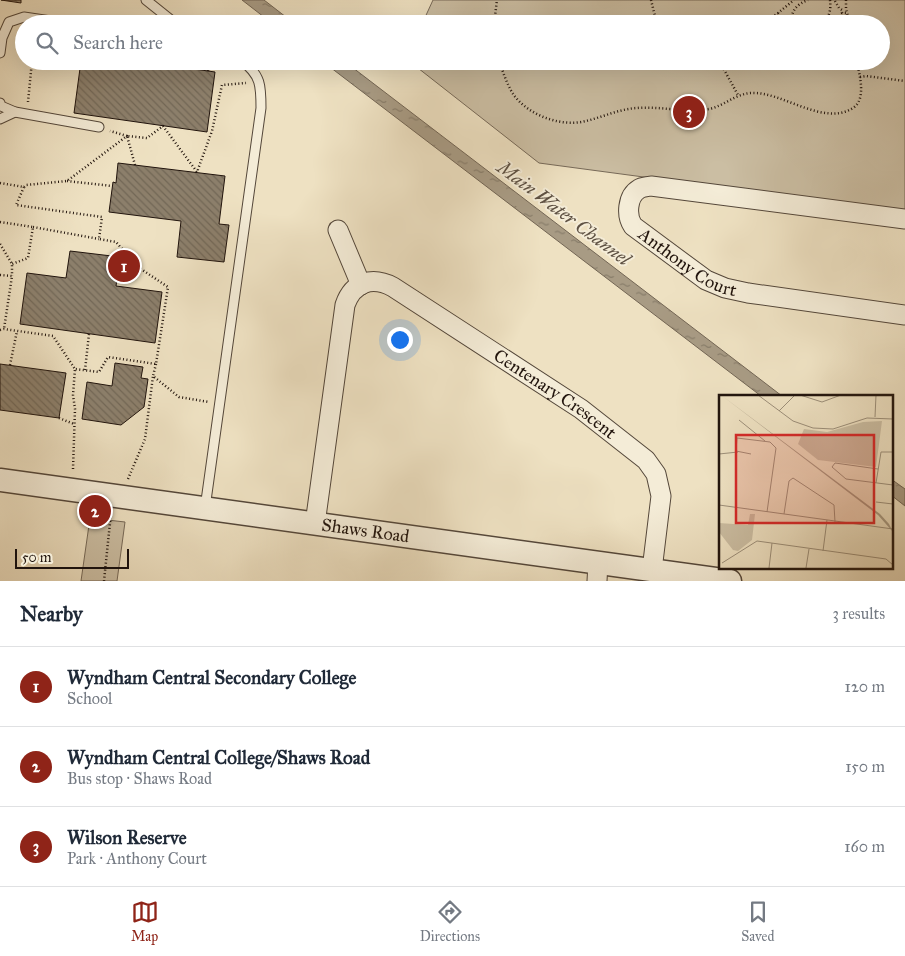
<!DOCTYPE html>
<meta charset="utf-8">
<style>
:root{--surface:#fff;--page:#f2f2f3;--text:#1f2937;--muted:#747a83;--line:#e0e1e3;--accent:#8f2418}
body{margin:0;font-family:"IM FELL Great Primer",serif;background:var(--page);color:var(--text)}
.scale{position:absolute;left:15px;bottom:12px;width:114px;box-sizing:border-box;padding-left:5px;border:2px solid #21140d;border-top:0;font-size:14px;line-height:18px;white-space:nowrap;color:#21140d;-webkit-text-stroke:4px #f4ecd7;paint-order:stroke}
.you{position:absolute;left:399px;top:339px;width:18px;height:18px;margin:-12px;border:4px solid #fff;border-radius:50%;background:#1a73e8;box-shadow:0 0 0 8px #1a73e833}
.badge{display:grid;place-items:center;width:32px;height:32px;border-radius:50%;background:var(--accent);color:#fff;font-size:16px;font-weight:700}
.pin{position:absolute;translate:-50% -50%;border:2px solid #fff;box-shadow:0 1px 5px #0006}
.list{margin:0;padding:0;list-style:none}
h2{display:flex;justify-content:space-between;align-items:center;height:65px;margin:0;padding:0 20px;font-size:21px}
h2 small{font-size:16px;font-weight:400;color:var(--muted)}
.list li{display:grid;grid-template-columns:32px 1fr auto;gap:15px;align-items:center;box-sizing:border-box;height:80px;padding:0 20px;border-top:1px solid var(--line)}
.list b{display:block;font-size:19px;white-space:nowrap}
.list p{margin:0;font-size:16px;white-space:nowrap;color:var(--muted)}
.list em{font-size:16px;font-style:normal;color:var(--muted)}
.icon{flex:none;width:28px;height:28px;fill:none;stroke:currentColor;stroke-width:2;stroke-linecap:round;stroke-linejoin:round}
.map{position:relative;flex:none;width:905px;height:581px;overflow:hidden}
.search{position:absolute;background:var(--surface);box-shadow:0 5px 20px #0002;left:15px;right:15px;top:15px;height:55px;display:flex;align-items:center;gap:12px;box-sizing:border-box;padding:0 18px;border-radius:28px;color:var(--muted);font-size:19px}
.sheet{height:305px;background:var(--surface)}
nav{display:flex;justify-content:space-around;align-items:center;box-sizing:border-box;height:70px;border-top:1px solid var(--line);background:var(--surface);font-size:14px;color:var(--muted)}
nav a{display:grid;justify-items:center;gap:2px}
nav .on{color:var(--accent)}
.map>svg:first-child{display:block}
</style>
<div class="map">
<svg width="905" height="581" viewBox="0 0 905 581">
<defs>
<pattern id="water-ripples" width="26" height="14" patternUnits="userSpaceOnUse" patternTransform="scale(1.25)"><rect width="26" height="14" fill="#a89b84"/><path d="M2 4q2-2 4 0t4 0M15 11q2-2 4 0t4 0" fill="none" stroke="#887d6a"/></pattern>
<pattern id="building-back-hatch" width="6" height="6" patternUnits="userSpaceOnUse" patternTransform="scale(1.25)"><rect width="6" height="6" fill="#8c7f6b"/><path d="M-1 5l2 2M0 0l6 6M5-1l2 2" fill="none" stroke="#726756"/></pattern>
</defs>
<rect width="100%" height="100%" fill="#eee1c2"/>
<filter id="stains"><feTurbulence type="fractalNoise" baseFrequency=".004" numOctaves="4"/><feColorMatrix values="0 0 0 0 .2 0 0 0 0 .09 0 0 0 0 .02 0 0 0 .5 -.17"/></filter>
<radialGradient id="worn" r=".72"><stop offset=".6" stop-color="#630" stop-opacity="0"/><stop offset="1" stop-color="#630" stop-opacity=".3"/></radialGradient>
<g fill="#cbbea3" stroke="#766958">
<path d="M 433,0 L 905,0 L 905,212 L 539,163 L 409,61 L 881,61 L 881,24 L 422,24 Z"/>
<path d="M 90,518 L 125,522 L 117,581 L 81,581 Z"/>
</g>
<g fill="url(#water-ripples)" stroke="#726554">
<path d="M 242,0 L 264,0 L 295,24 L 273,24 Z"/>
<path d="M 322,61 L 344,61 L 782,396 L 761,396 Z"/>
<path d="M 891,479 L 905,489 L 905,506 L 891,495 Z"/>
</g>
<g fill="url(#building-back-hatch)" stroke="#21140d">
<path d="M 1,0 L 21,0 L 21,3 Z"/>
<path d="M 81,61 L 139,61 L 215,72 L 207,132 L 74,113 Z"/>
<path d="M 118,163 L 225,176 L 219,224 L 229,225 L 224,262 L 177,257 L 181,221 L 109,212 L 113,182 L 116,183 Z"/>
<path d="M 70,251 L 120,257 L 116,286 L 162,292 L 155,343 L 20,324 L 27,273 L 66,278 Z"/>
<path d="M 115,363 L 143,367 L 141,378 L 148,379 L 144,407 L 121,425 L 82,419 L 87,382 L 112,386 Z"/>
<path d="M 0,364 L 66,373 L 59,418 L 0,410 Z"/>
</g>
<g fill="none" stroke-linecap="round" stroke-linejoin="round">
<g stroke="#54473a" stroke-width="11">
<g id="service">
<path d="M 146,0 L 176,24"/>
<path d="M 0,53 L 2,38 L 9,22 L 24,17 L 71,24"/>
<path d="M 0,103 L 1,106 L 15,112 L 99,127"/>
<path d="M 0,119 L 15,112"/>
<path d="M 205,508 L 261,108 C 261,86 261,75 242,61"/>
</g>
</g>
<g stroke="#54473a" stroke-width="21">
<g id="minor">
<path id="s1" d="M 905,219 L 651,186 C 646,187 642,187 639,189 C 627,196 626,216 633,226 L 706,280 L 725,288 L 748,293 L 905,315"/>
<path d="M 338,230 L 361,285"/>
<path id="s2" d="M 315,524 L 345,305 C 353,282 372,276 393,287 L 581,409 L 646,460 L 656,474 L 661,496 L 652,570"/>
<path d="M 597,581 L 598,563"/>
</g>
</g>
<g stroke="#54473a" stroke-width="25">
<g id="tertiary">
<path id="s3" d="M 0,480 L 730,581"/>
</g>
</g>
<g stroke="#21140d" stroke-width="2.5" stroke-dasharray="1 2.5" stroke-linecap="butt">
<path d="M 651,0 L 657,24"/>
<path d="M 846,0 L 846,9 L 850,24"/>
<path d="M 835,1 L 839,8 L 842,10 L 842,13 L 847,13"/>
<path d="M 778,13 L 781,17 L 791,18"/>
<path d="M 494,24 L 497,0"/>
<path d="M 769,24 L 773,17 L 794,0"/>
<path d="M 793,24 C 789,12 797,4 808,0"/>
<path d="M 816,24 L 824,23 C 830,16 831,8 830,0"/>
<path d="M 499,61 C 504,74 508,89 517,99 C 533,117 563,127 586,121 C 603,117 619,109 637,108 C 661,106 685,113 709,109 C 724,106 735,94 751,93 C 782,91 823,127 853,108 C 867,99 859,74 857,61"/>
<path d="M 682,61 C 699,71 713,70 730,61"/>
<path d="M 172,66 L 172,61"/>
<path d="M 722,66 L 738,95"/>
<path d="M 208,71 L 211,61"/>
<path d="M 860,77 L 866,76 L 905,81"/>
<path d="M 28,102 L 32,61"/>
<path d="M 135,165 L 127,136 L 147,138 L 163,126 L 197,172 L 212,131 L 222,85 L 246,83"/>
<path d="M 67,181 L 112,186"/>
<path d="M 0,183 L 24,187 L 16,205 L 102,217 L 99,239 L 116,242 L 138,267 L 168,287 L 156,364 L 108,357 L 99,372 L 75,369"/>
<path d="M 24,187 L 26,185 L 67,181 L 127,136 L 110,131"/>
<path d="M 0,222 L 33,227 L 28,258 L 12,264"/>
<path d="M 33,227 L 99,239"/>
<path d="M 0,244 L 12,264 L 12,276"/>
<path d="M 0,275 L 12,276 L 4,329"/>
<path d="M 0,330 L 4,329 L 53,336 L 75,369 L 73,395 L 75,409 L 73,469"/>
<path d="M 156,364 L 153,376 L 179,397 L 209,402"/>
<path d="M 10,365 L 17,331"/>
<path d="M 85,370 L 89,334"/>
<path d="M 59,418 L 74,424"/>
<path d="M 128,479 L 145,439 L 153,376"/>
<path d="M 104,581 L 111,513"/>
</g>
<use href="#service" stroke="#f4ecd7" stroke-width="9"/>
<use href="#minor" stroke="#f4ecd7" stroke-width="19"/>
<use href="#tertiary" stroke="#f4ecd7" stroke-width="22"/>
</g>
<g text-anchor="middle" dominant-baseline="central" stroke-width="4" stroke-linejoin="round" paint-order="stroke">
<g font-size="18" fill="#21140d" stroke="#f4ecd7">
<text stroke="none"><textPath href="#s1" startOffset="376">Anthony Court</textPath></text>
<text stroke="none"><textPath href="#s2" startOffset="475">Centenary Crescent</textPath></text>
<text stroke="none"><textPath href="#s3" startOffset="369">Shaws Road</textPath></text>
</g>
<g font-size="19" font-style="italic" fill="#5e5143" stroke="#f4ecd7">
<text transform="translate(564 213) rotate(37)">Main Water Channel</text>
</g>
</g>
<g transform="translate(719 395)">
<rect width="174" height="174" fill="#eee1c2"/>
<path d="M 163,26 L 157,72 L 99,65 L 79,49 L 85,34 L 108,37 L 144,27 ZM 31,119 L 36,119 L 33,145 L 19,156 L 14,155 L 0,137 L 0,128 L 29,130 Z" fill="#cbbea3"/>
<path d="M 2,0 L 161,119 L 170,129 L 174,137 L 159,120 Z" fill="#a89b84"/>
<path fill="none" stroke="#9c8f7a" stroke-width="1" d="M 39,0 L 74,26 L 94,33 L 114,34 L 148,23 L 174,24M 81,0 L 103,7 L 122,0M 60,16 L 76,0M 156,22 L 157,0M 20,25 L 46,46M 0,59 L 19,57M 32,59 L 17,56 L 18,43 L 51,47 L 57,53 L 48,117M 159,74 L 116,68 L 113,72 L 127,84 L 174,90M 157,88 L 162,57 L 174,57M 157,107 L 174,109M 0,110 L 174,134M 65,119 L 70,86 L 74,83 L 115,110 L 116,127M 104,156 L 108,125M 3,168 L 38,146 L 167,164 L 174,170M 50,173 L 53,148M 87,173 L 90,154"/>
<path fill="#d62828" fill-opacity="0.15" stroke="#d62828" stroke-width="2.5" d="M 17,40 L 155,40 L 155,128 L 17,128 Z"/>
<rect width="174" height="174" fill="none" stroke="#21140d" stroke-width="2.5"/>
</g>
<rect width="100%" height="100%" filter="url(#stains)"/>
<rect width="100%" height="100%" fill="url(#worn)"/>
</svg>
<div class="scale">50 m</div>
<div class="you"></div>
<div class="pin badge" style="left:124px;top:266px">1</div>
<div class="pin badge" style="left:95px;top:511px">2</div>
<div class="pin badge" style="left:689px;top:112px">3</div>
<div class="search"><svg class="icon" aria-label="search" viewBox="0 0 24 24"><circle cx="10" cy="10" r="6"/><path d="M15 15l6 6"/></svg>Search here</div>
</div>
<section class="sheet">
<h2>Nearby<small>3 results</small></h2>
<ul class="list">
<li><span class="badge">1</span><div><b>Wyndham Central Secondary College</b><p>School</p></div><em>120 m</em></li>
<li><span class="badge">2</span><div><b>Wyndham Central College/Shaws Road</b><p>Bus stop · Shaws Road</p></div><em>150 m</em></li>
<li><span class="badge">3</span><div><b>Wilson Reserve</b><p>Park · Anthony Court</p></div><em>160 m</em></li>
</ul>
</section>
<nav>
<a class="on"><svg class="icon" aria-label="map" viewBox="0 0 24 24"><path d="M3 6l6-2 6 2 6-2v14l-6 2-6-2-6 2zM9 4v14M15 6v14"/></svg>Map</a>
<a><svg class="icon" aria-label="directions" viewBox="0 0 24 24"><path d="M12 3l9 9-9 9-9-9zM9 14v-3h6M13 9l2 2-2 2"/></svg>Directions</a>
<a><svg class="icon" aria-label="saved" viewBox="0 0 24 24"><path d="M7 4h10v16l-5-4-5 4z"/></svg>Saved</a>
</nav>
